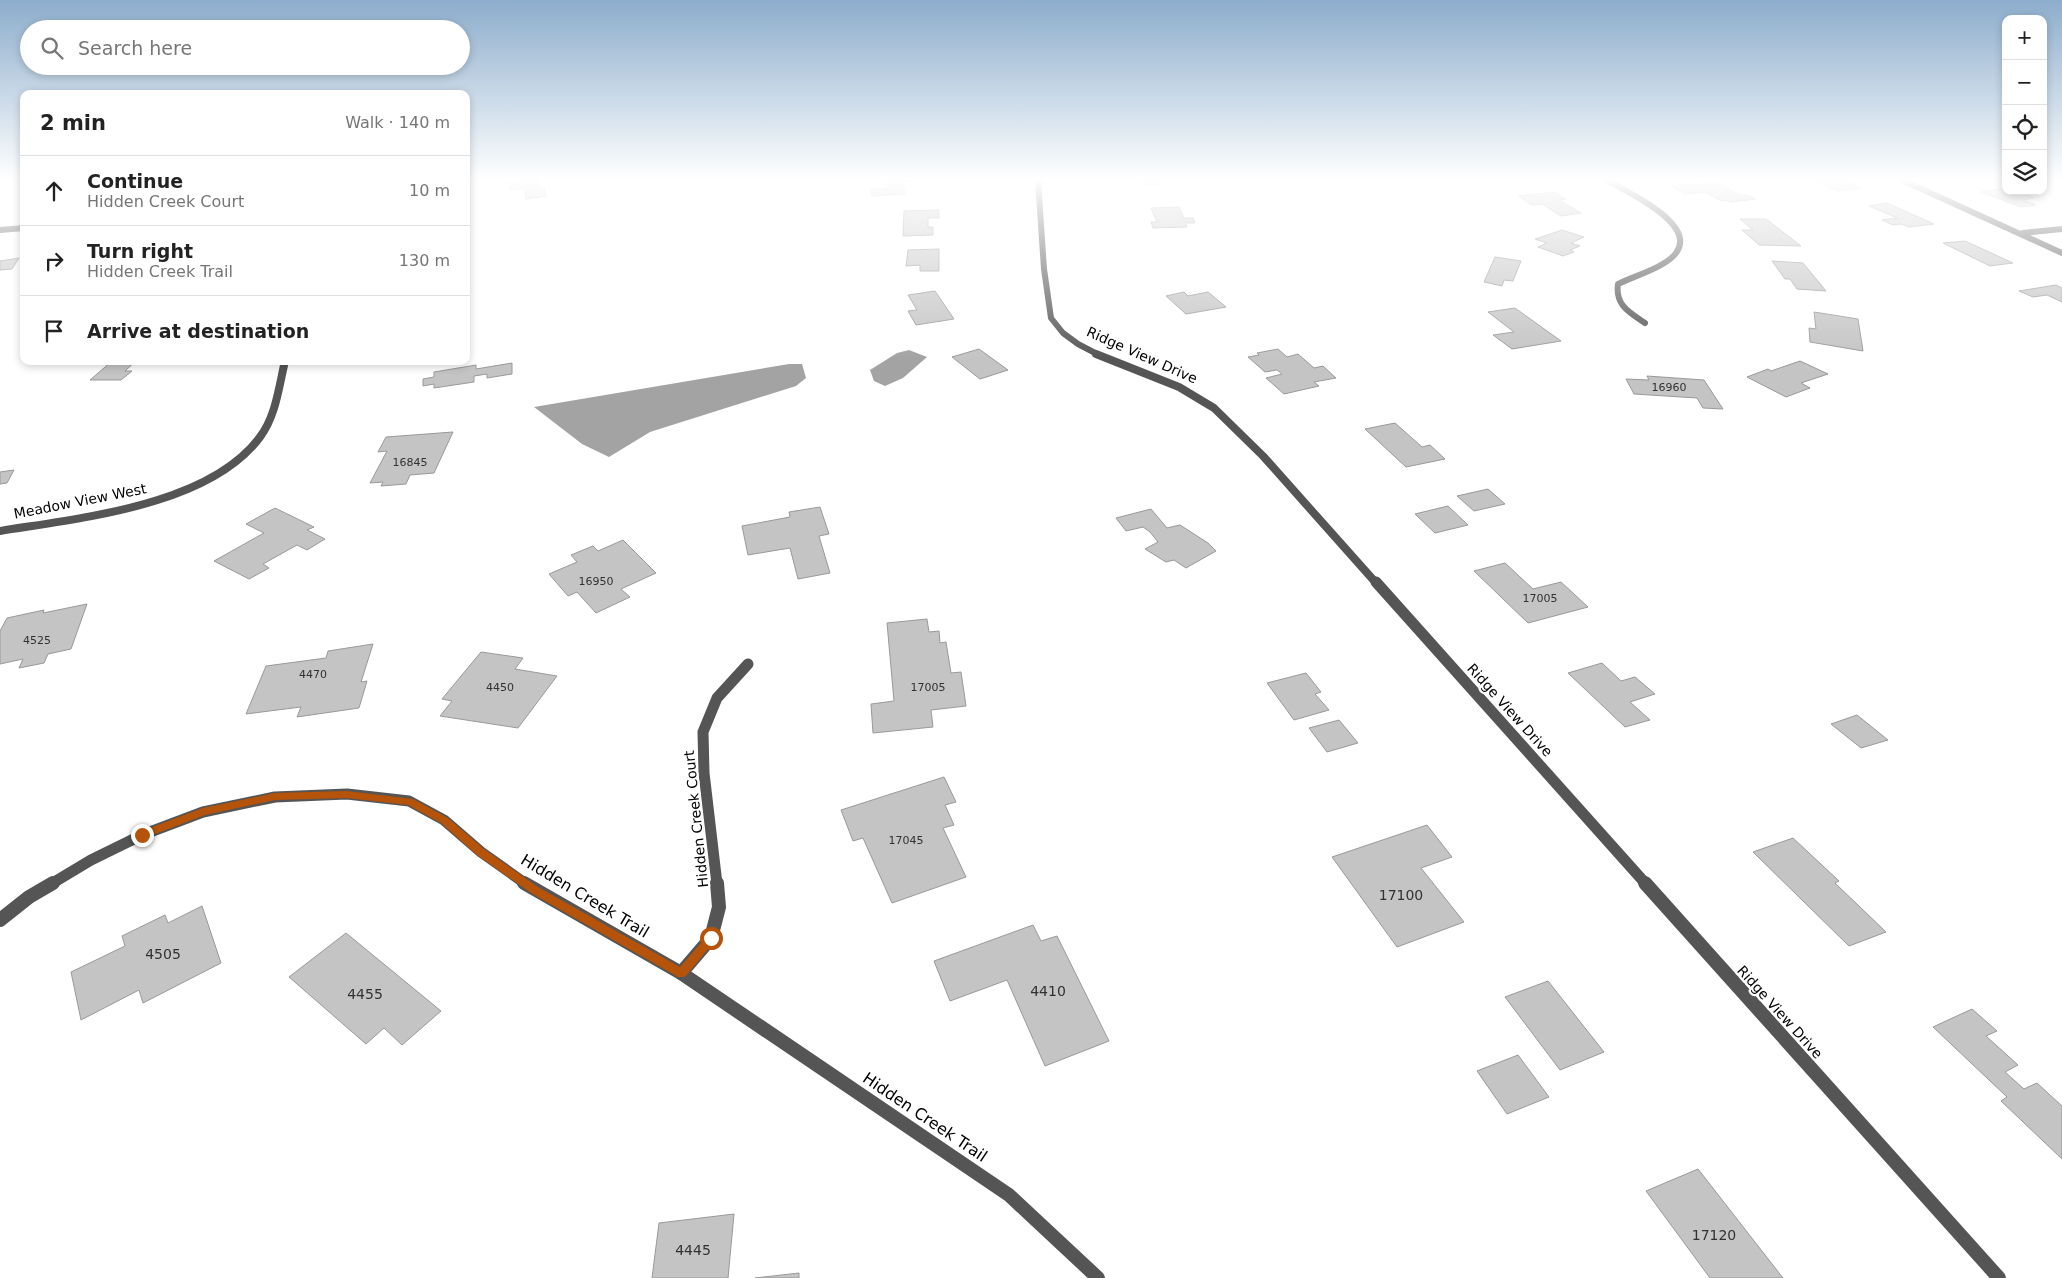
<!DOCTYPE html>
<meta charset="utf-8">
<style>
:root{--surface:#fff;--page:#f2f2f2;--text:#222;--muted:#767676;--line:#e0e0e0}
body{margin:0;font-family:"DejaVu Sans",sans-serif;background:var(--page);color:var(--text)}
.controls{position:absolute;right:15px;top:15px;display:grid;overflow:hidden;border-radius:10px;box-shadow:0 2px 8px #0003}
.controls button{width:45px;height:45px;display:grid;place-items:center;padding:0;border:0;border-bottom:1px solid var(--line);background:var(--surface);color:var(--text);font:25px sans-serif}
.stop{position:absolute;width:15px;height:15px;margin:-11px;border:4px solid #b45309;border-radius:50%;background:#fff}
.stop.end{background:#b45309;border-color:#fff;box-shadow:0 1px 5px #0008}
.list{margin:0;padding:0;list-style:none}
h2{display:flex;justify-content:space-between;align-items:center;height:65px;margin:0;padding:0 20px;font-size:21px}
h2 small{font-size:16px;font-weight:400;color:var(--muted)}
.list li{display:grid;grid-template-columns:32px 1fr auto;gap:15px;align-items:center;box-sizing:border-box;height:70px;padding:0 20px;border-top:1px solid var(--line)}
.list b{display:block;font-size:19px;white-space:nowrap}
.list p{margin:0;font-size:16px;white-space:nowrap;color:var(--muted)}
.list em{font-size:16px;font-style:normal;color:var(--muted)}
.icon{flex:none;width:28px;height:28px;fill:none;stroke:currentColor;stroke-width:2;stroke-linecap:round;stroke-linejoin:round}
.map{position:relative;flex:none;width:2062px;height:1278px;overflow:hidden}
.search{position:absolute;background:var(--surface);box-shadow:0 2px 8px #0003;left:20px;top:20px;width:450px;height:55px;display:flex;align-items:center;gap:12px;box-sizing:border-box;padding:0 18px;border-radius:28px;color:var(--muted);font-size:19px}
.panel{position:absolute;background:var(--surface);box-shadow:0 2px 8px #0003;left:20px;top:90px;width:450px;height:275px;border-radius:10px}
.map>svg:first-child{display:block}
</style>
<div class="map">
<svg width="2062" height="1278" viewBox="0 0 2062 1278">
<rect width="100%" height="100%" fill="#fff"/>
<g fill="#a3a3a3">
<path d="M 909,350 L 927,357 L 903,378 L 885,386 L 874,381 L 870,370 L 897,353 Z"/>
<path d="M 789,364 L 802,364 L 806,378 L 796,386 L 650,432 L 609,457 L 582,444 L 534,407 Z"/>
</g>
<g fill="#c4c4c4" stroke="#999">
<path d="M 526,180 L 538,180 L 540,188 L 544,188 L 546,196 L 526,199 L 524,188 L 510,190 L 509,183 Z"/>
<path d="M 885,180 L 912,180 L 913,181 L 902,181 L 905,194 L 872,196 L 871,189 L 891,188 L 891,185 L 886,185 Z"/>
<path d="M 1140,180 L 1161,180 L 1162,185 L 1142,185 Z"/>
<path d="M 1814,180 L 1844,180 L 1861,188 L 1839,191 Z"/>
<path d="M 1720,183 L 1739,195 L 1746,195 L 1756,199 L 1731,202 L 1726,200 L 1721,201 L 1705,192 L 1685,194 L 1671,186 Z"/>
<path d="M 2006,188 L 2006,191 L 2017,191 L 2034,198 L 2023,200 L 2036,205 L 2021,207 L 1981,192 Z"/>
<path d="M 1554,192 L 1566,199 L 1559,200 L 1581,213 L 1561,216 L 1542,204 L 1532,205 L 1518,196 Z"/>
<path d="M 1887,203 L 1934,224 L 1909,227 L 1901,224 L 1893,225 L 1882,220 L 1897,218 L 1869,206 Z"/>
<path d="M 1179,207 L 1184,218 L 1193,218 L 1195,223 L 1185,223 L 1187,227 L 1153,228 L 1151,222 L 1157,222 L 1151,208 Z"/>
<path d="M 939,210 L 939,218 L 928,218 L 928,227 L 933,227 L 933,235 L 903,236 L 904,211 Z"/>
<path d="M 1740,219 L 1766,219 L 1801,246 L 1759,245 L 1742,230 L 1753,230 Z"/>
<path d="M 1562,230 L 1584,237 L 1571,243 L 1580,246 L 1570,250 L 1574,252 L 1563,256 L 1538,247 L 1547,243 L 1535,239 Z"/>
<path d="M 1965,241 L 2013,263 L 1990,266 L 1943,243 Z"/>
<path d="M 939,249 L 939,271 L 920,271 L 920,265 L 906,266 L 908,250 Z"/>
<path d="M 1495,257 L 1521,261 L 1513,281 L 1504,280 L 1502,286 L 1484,282 Z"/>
<path d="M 19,258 L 12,269 L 0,270 L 0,261 Z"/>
<path d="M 1772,261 L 1803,263 L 1826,291 L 1797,289 L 1790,279 L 1785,279 Z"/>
<path d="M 2056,285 L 2062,288 L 2062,302 L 2047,295 L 2033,297 L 2019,291 Z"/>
<path d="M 935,291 L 954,319 L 916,325 L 908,311 L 917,310 L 908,295 Z"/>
<path d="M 1184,292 L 1188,296 L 1208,292 L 1226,307 L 1186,314 L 1166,296 Z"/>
<path d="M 1515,308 L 1561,341 L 1512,349 L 1493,335 L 1514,332 L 1488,312 Z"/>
<path d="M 1814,312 L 1858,319 L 1863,351 L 1810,342 L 1809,328 L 1816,329 Z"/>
<path d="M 979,349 L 1008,370 L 980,379 L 952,357 Z"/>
<path d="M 1278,349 L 1287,357 L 1298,354 L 1314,368 L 1323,366 L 1336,378 L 1314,382 L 1319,386 L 1284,394 L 1266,378 L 1282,374 L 1277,370 L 1265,372 L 1248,357 L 1259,355 L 1257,353 Z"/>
<path d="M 112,361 L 139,361 L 136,361 L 125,371 L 132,371 L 121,380 L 90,380 Z"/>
<path d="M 1800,361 L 1828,374 L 1801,383 L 1810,388 L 1786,397 L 1747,377 L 1768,369 L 1771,371 Z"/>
<path d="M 512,363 L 512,374 L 487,378 L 487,374 L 474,376 L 474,382 L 434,388 L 434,384 L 423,386 L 423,379 L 434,377 L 434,372 L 476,365 L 476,369 Z"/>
<path d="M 1647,376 L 1704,380 L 1723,409 L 1703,408 L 1697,398 L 1634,394 L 1626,379 L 1649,380 Z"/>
<path d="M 1395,423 L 1422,447 L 1430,445 L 1445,459 L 1406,467 L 1365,429 Z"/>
<path d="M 453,432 L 434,473 L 410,475 L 406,484 L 381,486 L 383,482 L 370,483 L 387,451 L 378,452 L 386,437 Z"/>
<path d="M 14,470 L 7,483 L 0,484 L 0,472 Z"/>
<path d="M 1488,489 L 1505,504 L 1474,511 L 1457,496 Z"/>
<path d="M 1448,506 L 1468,525 L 1435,533 L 1415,514 Z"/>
<path d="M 820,507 L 829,534 L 819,536 L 830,573 L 798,579 L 790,548 L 748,555 L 742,526 L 790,517 L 789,512 Z"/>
<path d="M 275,508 L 314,527 L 307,530 L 325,539 L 307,550 L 297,545 L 263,564 L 269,568 L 249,579 L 214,561 L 264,533 L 246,524 Z"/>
<path d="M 1151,509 L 1167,528 L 1180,525 L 1208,543 L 1216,551 L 1186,568 L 1174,560 L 1166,562 L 1145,549 L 1158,542 L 1150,532 L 1143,527 L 1126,531 L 1116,518 Z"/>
<path d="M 623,540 L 656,573 L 621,589 L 630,597 L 596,613 L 577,592 L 568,596 L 549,574 L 577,562 L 571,555 L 593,546 L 598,551 Z"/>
<path d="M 1505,563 L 1533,589 L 1561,582 L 1588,607 L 1528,623 L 1474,571 Z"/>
<path d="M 87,604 L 71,649 L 48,654 L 44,663 L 19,668 L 23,659 L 0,664 L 0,631 L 7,618 L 44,610 L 43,613 Z"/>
<path d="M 927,619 L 929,632 L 939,631 L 940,643 L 946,642 L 951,673 L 961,672 L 966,706 L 931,710 L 933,727 L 873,733 L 871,704 L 894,701 L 887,623 Z"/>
<path d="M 373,644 L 361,682 L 367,681 L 359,708 L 297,717 L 301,707 L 246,714 L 266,666 L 326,658 L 328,651 Z"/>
<path d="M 481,652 L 523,658 L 515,669 L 557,676 L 518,728 L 440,716 L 452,701 L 442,699 Z"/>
<path d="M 1602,663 L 1621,681 L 1635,677 L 1655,694 L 1630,702 L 1650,720 L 1625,727 L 1568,673 Z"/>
<path d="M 1306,673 L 1321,692 L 1315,694 L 1329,710 L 1294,720 L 1267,683 Z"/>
<path d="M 1857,715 L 1888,740 L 1861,748 L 1831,724 Z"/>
<path d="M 1339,720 L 1358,743 L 1327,752 L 1309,728 Z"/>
<path d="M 944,777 L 956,802 L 945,805 L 954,825 L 943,828 L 966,877 L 892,903 L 863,838 L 853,841 L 841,810 Z"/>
<path d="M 1427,825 L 1452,857 L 1421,868 L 1464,922 L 1397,947 L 1332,857 Z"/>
<path d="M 1793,838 L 1839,881 L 1835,883 L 1886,932 L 1849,946 L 1753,852 Z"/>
<path d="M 202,906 L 221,963 L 143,1003 L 139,990 L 81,1020 L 71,972 L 125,946 L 122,936 L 165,915 L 168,923 Z"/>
<path d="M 1033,925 L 1041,941 L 1057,936 L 1109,1041 L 1045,1066 L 1007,980 L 950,1001 L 934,961 Z"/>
<path d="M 346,933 L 441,1011 L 402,1045 L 384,1028 L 366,1044 L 289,977 Z"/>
<path d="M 1548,981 L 1604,1052 L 1560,1070 L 1505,997 Z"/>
<path d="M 1972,1009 L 1997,1031 L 1986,1036 L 2018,1065 L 2005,1072 L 2024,1089 L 2037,1083 L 2062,1106 L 2062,1159 L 2001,1101 L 2007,1097 L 1933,1027 Z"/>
<path d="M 1518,1055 L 1549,1097 L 1507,1114 L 1477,1071 Z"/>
<path d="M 1698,1169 L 1783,1278 L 1710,1278 L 1646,1191 Z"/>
<path d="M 734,1214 L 728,1278 L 652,1278 L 659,1223 Z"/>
<path d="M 799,1273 L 799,1278 L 755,1278 Z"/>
</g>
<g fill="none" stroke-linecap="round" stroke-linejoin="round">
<g stroke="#555" stroke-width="6">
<path d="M 1038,180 L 1044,269 L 1051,318 L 1063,333 L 1078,344 L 1099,355"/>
<path d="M 1606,180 C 1626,191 1698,224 1676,253 C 1666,267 1634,276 1618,284 C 1615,305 1629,312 1645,323"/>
<path d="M 1902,180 L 2062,253"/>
<path d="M 0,230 L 24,228"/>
<path d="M 2023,233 L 2062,229"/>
</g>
<g stroke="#555" stroke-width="8">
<path d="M 1096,354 L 1179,387 L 1214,408 L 1263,456 L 1377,584"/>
<path d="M 0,531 C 79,518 209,506 260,437 C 276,416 279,386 285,361"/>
</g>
<g stroke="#555" stroke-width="11">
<path d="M 1376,582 L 1646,884"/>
<path d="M 51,884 L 91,860 L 142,835 L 203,812 L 275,797 L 347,794 L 409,801 L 444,820 L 481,852 L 526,884"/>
<path d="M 717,884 L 704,773 L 703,732 L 717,698 L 748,664"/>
</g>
<g stroke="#555" stroke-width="14">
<path d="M 524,883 L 681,973 L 1009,1195 L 1098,1278"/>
<path d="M 1645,883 L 1999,1278"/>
<path d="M 0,920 L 29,897 L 53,883"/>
<path d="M 681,973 L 711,938 L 719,907 L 717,883"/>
</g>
</g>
<linearGradient id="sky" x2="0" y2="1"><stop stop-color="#8cadcc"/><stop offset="0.5" stop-color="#fff"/><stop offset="1" stop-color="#fff" stop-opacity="0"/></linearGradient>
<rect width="2062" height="359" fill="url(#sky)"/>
<path fill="#b45309" d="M 347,791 L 413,799 L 448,818 L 484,849 L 538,887 L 680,967 L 708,935 L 711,933 L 717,938 L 685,977 L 678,977 L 531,893 L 477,855 L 441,823 L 408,805 L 347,798 L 275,800 L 205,815 L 142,839 L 137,835 L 139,832 L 203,808 L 275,793 Z"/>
<g text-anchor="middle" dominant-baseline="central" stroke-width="4.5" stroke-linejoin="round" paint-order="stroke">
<g font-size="11" fill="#313131">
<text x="1669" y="387">16960</text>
<text x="410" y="462">16845</text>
<text x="596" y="581">16950</text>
<text x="1540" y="598">17005</text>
<text x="37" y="640">4525</text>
<text x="313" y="674">4470</text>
<text x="500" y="687">4450</text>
<text x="928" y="687">17005</text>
<text x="906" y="840">17045</text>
</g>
<g font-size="14" fill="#000" stroke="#fff">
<text transform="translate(1142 355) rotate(24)">Ridge View Drive</text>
<text transform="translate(80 501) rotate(-11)">Meadow View West</text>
<text transform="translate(1510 710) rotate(48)">Ridge View Drive</text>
<text transform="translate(696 819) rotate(-96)">Hidden Creek Court</text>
<text transform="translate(1780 1012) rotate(48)">Ridge View Drive</text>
</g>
<g font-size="14" fill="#313131">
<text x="1401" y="895">17100</text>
<text x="163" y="954">4505</text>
<text x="1048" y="991">4410</text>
<text x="365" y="994">4455</text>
<text x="1714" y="1235">17120</text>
<text x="693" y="1250">4445</text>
</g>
<g font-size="16" fill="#000" stroke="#fff">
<text transform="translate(585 896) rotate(31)">Hidden Creek Trail</text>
<text transform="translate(925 1117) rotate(34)">Hidden Creek Trail</text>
</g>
</g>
</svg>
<div class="controls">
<button>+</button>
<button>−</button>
<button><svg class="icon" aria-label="locate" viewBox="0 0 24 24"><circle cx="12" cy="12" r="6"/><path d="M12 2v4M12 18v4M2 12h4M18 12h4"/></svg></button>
<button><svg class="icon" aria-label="layers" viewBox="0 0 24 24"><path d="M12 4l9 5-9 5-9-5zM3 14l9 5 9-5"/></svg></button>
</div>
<div class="stop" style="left:711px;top:938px"></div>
<div class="stop end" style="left:142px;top:835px"></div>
<div class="search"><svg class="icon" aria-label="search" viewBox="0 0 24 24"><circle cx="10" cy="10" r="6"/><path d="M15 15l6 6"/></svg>Search here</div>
<section class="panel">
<h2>2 min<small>Walk · 140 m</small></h2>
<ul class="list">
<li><svg class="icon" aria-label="ahead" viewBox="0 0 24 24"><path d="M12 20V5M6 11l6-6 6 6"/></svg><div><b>Continue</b><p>Hidden Creek Court</p></div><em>10 m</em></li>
<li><svg class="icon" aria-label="right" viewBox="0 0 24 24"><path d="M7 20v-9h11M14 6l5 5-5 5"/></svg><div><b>Turn right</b><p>Hidden Creek Trail</p></div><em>130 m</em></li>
<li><svg class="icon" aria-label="arrive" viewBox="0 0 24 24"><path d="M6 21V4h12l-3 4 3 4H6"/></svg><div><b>Arrive at destination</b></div></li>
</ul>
</section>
</div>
